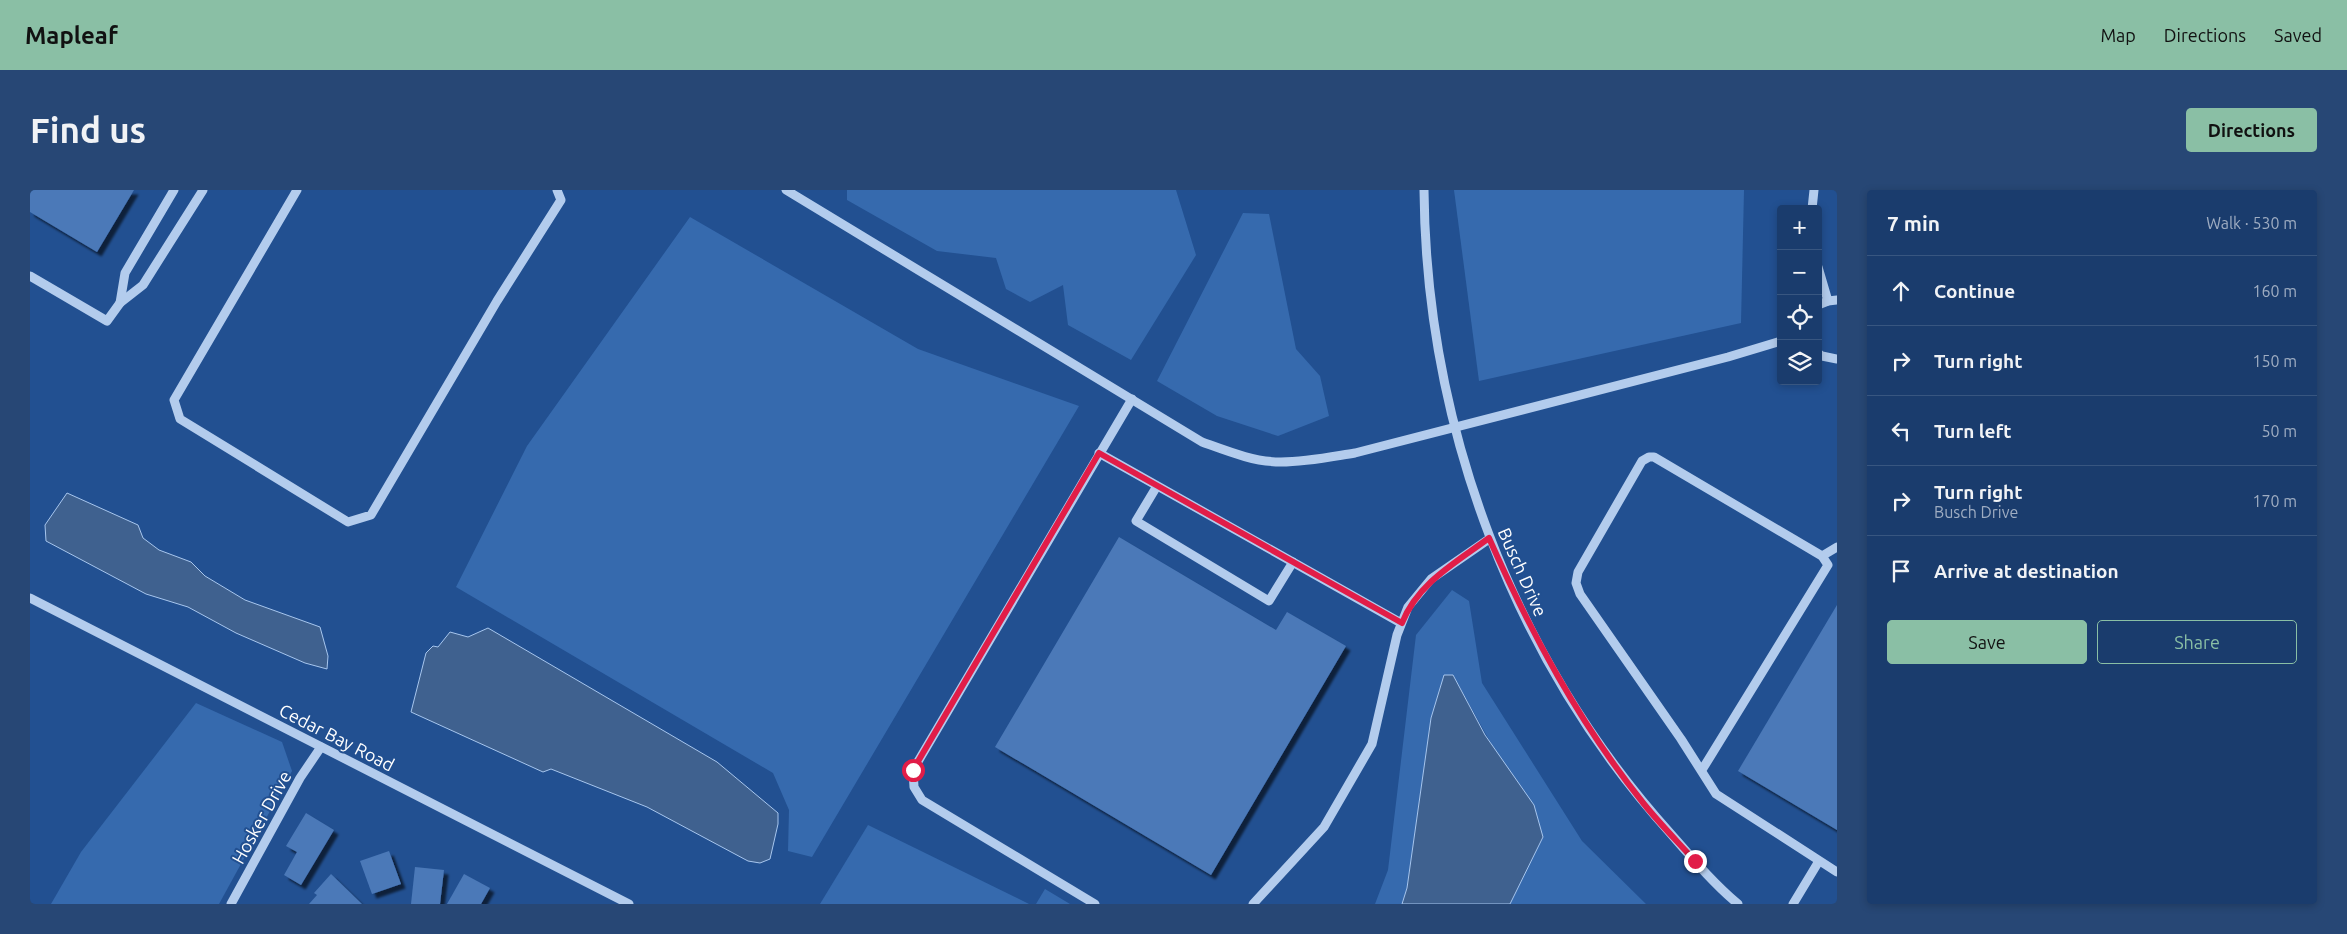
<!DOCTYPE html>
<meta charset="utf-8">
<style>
:root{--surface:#1a3c6d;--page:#274775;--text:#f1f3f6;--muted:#9fadc2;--line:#385680;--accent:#8abfa5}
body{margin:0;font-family:Ubuntu,sans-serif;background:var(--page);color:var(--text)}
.controls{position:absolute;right:15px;top:15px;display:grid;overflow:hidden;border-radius:5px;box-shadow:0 2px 8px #0003}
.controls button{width:45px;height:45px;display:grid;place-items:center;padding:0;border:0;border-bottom:1px solid var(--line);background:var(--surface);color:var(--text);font:25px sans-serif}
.stop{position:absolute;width:15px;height:15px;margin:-11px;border:4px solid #e11d48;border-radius:50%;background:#fff}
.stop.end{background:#e11d48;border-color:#fff;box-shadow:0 1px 5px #0008}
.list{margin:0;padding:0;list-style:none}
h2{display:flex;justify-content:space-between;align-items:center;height:65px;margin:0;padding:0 20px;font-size:21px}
h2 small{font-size:16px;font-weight:400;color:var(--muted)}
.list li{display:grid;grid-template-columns:32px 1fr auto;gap:15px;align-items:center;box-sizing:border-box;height:70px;padding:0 20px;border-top:1px solid var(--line)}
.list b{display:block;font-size:19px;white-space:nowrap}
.list p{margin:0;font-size:16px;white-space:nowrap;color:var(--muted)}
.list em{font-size:16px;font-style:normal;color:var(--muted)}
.actions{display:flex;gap:10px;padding:15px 20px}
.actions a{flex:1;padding:11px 0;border:1px solid var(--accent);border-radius:5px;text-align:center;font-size:18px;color:var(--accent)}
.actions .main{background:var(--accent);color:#111}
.icon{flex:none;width:28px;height:28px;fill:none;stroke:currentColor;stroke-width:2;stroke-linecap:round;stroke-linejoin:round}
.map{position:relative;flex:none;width:1807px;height:714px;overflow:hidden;border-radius:5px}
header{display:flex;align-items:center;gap:30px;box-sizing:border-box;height:70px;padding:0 25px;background:var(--accent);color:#111}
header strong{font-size:24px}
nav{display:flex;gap:28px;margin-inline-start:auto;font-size:18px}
.intro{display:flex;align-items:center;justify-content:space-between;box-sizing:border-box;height:120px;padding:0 30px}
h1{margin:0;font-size:35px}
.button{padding:12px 22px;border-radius:5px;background:var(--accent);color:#111;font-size:18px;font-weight:700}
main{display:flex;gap:30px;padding:0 30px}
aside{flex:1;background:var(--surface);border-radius:5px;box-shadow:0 2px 8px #0003}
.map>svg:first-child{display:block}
</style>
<header>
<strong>Mapleaf</strong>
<nav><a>Map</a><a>Directions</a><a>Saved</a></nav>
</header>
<div class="intro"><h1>Find us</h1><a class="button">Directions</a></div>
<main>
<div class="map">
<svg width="1807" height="714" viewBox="0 0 1807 714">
<defs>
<filter id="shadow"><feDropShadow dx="4.5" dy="4.5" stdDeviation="1" flood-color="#0009"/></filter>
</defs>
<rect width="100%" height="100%" fill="#225091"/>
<g fill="#366aae">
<path d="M 817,0 L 1146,0 L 1166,65 L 1101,170 L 1038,135 L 1033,95 L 1000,112 L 976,99 L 966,68 L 907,61 L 817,10 Z"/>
<path d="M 1424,0 L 1714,0 L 1711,133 L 1449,191 Z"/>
<path d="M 1213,23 L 1239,24 L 1266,159 L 1290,186 L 1299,226 L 1248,246 L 1187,226 L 1127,191 Z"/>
<path d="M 660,27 L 888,159 L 1049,216 L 782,667 L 758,661 L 759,620 L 743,583 L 426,397 L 497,256 Z"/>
<path d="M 1422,400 L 1439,411 L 1452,493 L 1552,651 L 1616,714 L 1480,714 L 1513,647 L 1423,485 L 1401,528 L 1377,698 L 1372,714 L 1345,714 L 1358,680 L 1386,445 Z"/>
<path d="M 166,513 L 252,552 L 262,581 L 189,714 L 21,714 L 51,662 Z"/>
<path d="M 838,635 L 999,714 L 790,714 Z"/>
<path d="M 1015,699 L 1040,714 L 1006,714 Z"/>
</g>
<g fill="#3f618f" stroke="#a7c6ee">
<path d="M 37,303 L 108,335 L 113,348 L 129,360 L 161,372 L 175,386 L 215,410 L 290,437 L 298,466 L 297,479 L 275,473 L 206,443 L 158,417 L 116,404 L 16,351 L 15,335 Z"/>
<path d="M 458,438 L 687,572 L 748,623 L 748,634 L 740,669 L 730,673 L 718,671 L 617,617 L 521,579 L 513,582 L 381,522 L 396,463 L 403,456 L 408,457 L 420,442 L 438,447 Z"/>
<path d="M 1414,485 L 1423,485 L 1455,545 L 1504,615 L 1513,647 L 1480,714 L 1372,714 L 1377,698 L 1401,528 Z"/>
</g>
<g fill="#4b79b8" filter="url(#shadow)">
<path d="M 0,0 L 104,0 L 67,62 L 0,22 Z"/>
<path d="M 1089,347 L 1246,440 L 1257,422 L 1316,456 L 1181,685 L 965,557 Z"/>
<path d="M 1807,415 L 1807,640 L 1708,581 Z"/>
<path d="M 276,623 L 304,640 L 271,695 L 254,685 L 267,662 L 256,656 Z"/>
<path d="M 359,661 L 371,694 L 342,704 L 330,671 Z"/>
<path d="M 385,677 L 414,680 L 410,714 L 381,714 Z"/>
<path d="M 301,684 L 332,714 L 279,714 L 287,705 L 284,703 Z"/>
<path d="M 434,684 L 460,698 L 451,714 L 417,714 Z"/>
</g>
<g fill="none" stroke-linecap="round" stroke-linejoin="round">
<g stroke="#b3cced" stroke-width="9">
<path d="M 267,0 L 144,210 L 150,229 L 318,332 L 341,325 L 467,111 L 531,10 L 527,0"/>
<path d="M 756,0 L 1172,252 C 1197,261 1224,272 1251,272 C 1276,272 1300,267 1325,263 L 1698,167 L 1751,151"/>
<path d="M 1394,0 C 1396,235 1483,469 1641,644 C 1662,668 1683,693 1708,714"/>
<path d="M 1782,19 L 1784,0"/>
<path d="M 1788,77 L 1798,111"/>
<path d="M 0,86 L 77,131 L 90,113 L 113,95 L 173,0"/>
<path d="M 90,113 L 95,83 L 144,0"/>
<path d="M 1788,115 L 1798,111 L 1807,110"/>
<path d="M 1788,163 L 1792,166 L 1807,169"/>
<path d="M 1069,263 L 1371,433"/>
<path d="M 1127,296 L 1106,331 L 1239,411 L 1263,372"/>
<path d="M 1792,366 L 1807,357"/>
<path d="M 0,408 L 599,714"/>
<path d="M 1672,580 L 1798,375 L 1792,366 L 1624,267 L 1619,267 L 1612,271 L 1548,382 L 1546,393 L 1550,404 L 1651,549 L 1686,604 L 1807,682"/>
<path d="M 201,714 L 270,588 L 291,557"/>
<path d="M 1065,714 L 892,610 L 884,597 L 883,580 L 1102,209"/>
<path d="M 1223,714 L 1294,637 L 1342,554 L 1367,445 L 1378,417 L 1401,389 L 1459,349"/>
<path d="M 1763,714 L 1789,671"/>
</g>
</g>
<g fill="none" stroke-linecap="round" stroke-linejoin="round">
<path stroke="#e11d48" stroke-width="6" d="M 883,580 L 1069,263 L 1372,433 C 1388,393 1425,373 1459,348 C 1501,443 1549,533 1614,614 C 1630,634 1648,652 1665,671"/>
</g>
<g text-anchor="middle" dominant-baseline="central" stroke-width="4" stroke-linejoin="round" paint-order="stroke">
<g font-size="18" fill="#fff" stroke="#225091">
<text transform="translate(1493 382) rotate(66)">Busch Drive</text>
<text transform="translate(307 547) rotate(27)">Cedar Bay Road</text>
<text transform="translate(231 627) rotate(-61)">Hosker Drive</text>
</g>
</g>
</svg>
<div class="controls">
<button>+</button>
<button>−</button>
<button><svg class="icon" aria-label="locate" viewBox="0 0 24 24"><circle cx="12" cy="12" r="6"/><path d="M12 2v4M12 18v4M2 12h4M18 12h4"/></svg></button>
<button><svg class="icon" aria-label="layers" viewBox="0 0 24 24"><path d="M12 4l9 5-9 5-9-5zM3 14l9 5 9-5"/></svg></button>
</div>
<div class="stop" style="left:883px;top:580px"></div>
<div class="stop end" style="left:1665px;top:671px"></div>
</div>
<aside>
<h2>7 min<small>Walk · 530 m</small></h2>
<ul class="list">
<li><svg class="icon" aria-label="ahead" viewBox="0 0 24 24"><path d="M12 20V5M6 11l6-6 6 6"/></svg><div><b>Continue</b></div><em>160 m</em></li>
<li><svg class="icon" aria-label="right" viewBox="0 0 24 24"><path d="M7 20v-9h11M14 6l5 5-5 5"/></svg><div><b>Turn right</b></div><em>150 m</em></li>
<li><svg class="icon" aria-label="left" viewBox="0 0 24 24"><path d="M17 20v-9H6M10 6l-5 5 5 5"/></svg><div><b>Turn left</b></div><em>50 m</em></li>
<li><svg class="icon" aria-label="right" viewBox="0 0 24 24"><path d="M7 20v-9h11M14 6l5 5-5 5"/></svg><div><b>Turn right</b><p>Busch Drive</p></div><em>170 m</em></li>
<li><svg class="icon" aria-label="arrive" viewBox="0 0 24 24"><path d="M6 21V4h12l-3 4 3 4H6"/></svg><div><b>Arrive at destination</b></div></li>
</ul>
<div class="actions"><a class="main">Save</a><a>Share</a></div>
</aside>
</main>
